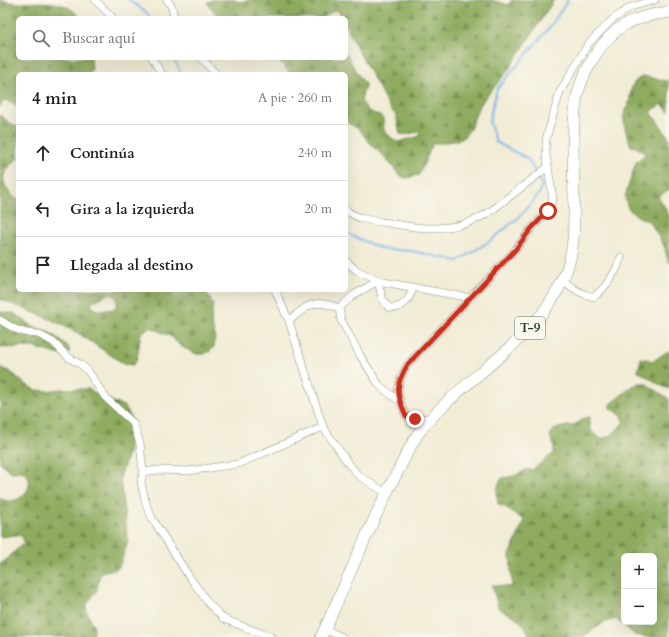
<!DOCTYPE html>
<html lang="es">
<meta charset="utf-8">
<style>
:root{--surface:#fff;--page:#f2f2f2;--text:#222;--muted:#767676;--line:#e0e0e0}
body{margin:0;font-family:Cardo,serif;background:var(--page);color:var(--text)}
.controls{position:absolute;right:12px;bottom:12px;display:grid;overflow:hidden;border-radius:6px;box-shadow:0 4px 16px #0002}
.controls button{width:36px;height:36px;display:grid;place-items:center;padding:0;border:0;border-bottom:1px solid var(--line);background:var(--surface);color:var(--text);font:20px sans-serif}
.stop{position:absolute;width:12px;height:12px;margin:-9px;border:3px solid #c8321e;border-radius:50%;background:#fff}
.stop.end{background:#c8321e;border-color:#fff;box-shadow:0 1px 4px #0008}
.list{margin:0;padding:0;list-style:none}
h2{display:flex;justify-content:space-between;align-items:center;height:52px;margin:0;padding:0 16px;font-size:17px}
h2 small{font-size:13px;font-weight:400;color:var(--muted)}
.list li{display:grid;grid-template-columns:26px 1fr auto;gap:12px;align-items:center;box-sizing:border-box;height:56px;padding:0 16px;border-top:1px solid var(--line)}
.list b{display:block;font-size:15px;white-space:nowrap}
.list em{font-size:13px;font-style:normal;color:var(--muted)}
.icon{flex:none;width:22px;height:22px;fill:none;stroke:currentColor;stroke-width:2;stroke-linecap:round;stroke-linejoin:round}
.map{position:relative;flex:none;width:669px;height:637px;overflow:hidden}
.search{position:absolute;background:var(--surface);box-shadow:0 4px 16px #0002;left:16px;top:16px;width:332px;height:44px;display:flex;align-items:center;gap:10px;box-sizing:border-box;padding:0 14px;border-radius:6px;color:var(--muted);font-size:15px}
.panel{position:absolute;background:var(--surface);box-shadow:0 4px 16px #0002;left:16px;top:72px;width:332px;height:220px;border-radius:6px}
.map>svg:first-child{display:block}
</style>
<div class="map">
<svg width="669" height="637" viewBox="0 0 669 637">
<defs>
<pattern id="forest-firs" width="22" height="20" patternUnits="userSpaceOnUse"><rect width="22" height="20" fill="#8eab5e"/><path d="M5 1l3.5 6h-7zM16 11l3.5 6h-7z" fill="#738c4e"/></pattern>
</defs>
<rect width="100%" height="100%" fill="#fbf7ec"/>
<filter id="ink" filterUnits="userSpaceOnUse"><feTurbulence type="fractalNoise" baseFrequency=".025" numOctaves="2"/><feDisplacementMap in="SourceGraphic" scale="8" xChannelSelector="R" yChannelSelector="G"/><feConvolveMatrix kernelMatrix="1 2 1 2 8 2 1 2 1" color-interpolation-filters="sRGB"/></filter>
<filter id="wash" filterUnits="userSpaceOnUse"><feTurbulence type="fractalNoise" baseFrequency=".012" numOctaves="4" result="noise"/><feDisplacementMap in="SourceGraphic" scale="16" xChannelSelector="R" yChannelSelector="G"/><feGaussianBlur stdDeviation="0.9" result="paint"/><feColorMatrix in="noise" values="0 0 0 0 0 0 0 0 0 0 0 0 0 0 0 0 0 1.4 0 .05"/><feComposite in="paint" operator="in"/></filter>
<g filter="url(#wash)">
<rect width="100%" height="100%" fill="#f1ecd5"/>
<g fill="url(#forest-firs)" stroke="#567449" fill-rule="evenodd">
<path d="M 0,0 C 8,2 17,4 25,3 C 45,2 67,0 80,18 L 18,18 L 18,58 L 91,58 L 92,69 L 89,74 L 18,74 L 18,107 L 6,100 L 3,101 L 0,107 Z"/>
<path d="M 212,0 L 234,0 L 239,2 L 252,0 L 492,0 L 508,5 L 512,0 L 554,0 L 507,72 L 484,99 L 477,111 L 470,129 L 462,139 L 443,143 L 433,143 L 419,175 L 406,178 L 400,176 L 385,157 L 367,140 L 359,129 L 346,122 L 346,74 L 290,74 C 284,66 282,59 271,61 L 266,58 L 346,58 L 346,53 L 357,73 L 365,84 L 365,87 L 362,95 L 361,101 L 368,111 L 381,116 L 383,119 L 384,131 L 395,141 L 398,142 L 417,137 L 420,136 L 420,133 C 413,131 408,136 400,134 L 396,115 L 389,108 L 380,90 L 360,54 L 346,26 L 346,18 L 343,18 L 338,11 L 335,10 L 322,18 L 220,18 L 207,3 Z"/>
<path d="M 643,76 C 652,77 661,82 669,80 L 669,112 L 661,104 L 651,112 L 669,138 L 669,190 L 658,196 L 669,215 L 669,263 L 664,246 L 650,222 L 637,216 L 628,208 L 625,197 L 636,162 L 646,154 L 636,147 L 631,146 C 627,136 623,125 624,114 C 625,110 628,107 629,103 C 632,90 629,83 643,76 Z"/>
<path d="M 0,115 L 10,123 L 18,127 L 18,158 C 13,162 8,167 5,173 C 0,182 10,196 18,200 L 18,290 L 206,290 L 206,293 L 213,304 L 211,323 L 215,335 L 214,347 L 210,351 L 204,354 L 197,354 L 186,349 L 180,346 L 172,337 L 150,327 L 141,333 L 137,359 L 133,365 L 124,364 L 78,333 L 52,320 L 0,299 ZM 108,294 L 112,294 L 117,298 L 117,304 L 114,309 L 100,311 L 92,307 L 91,305 L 92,302 Z"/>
<path d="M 0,312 L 14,313 L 35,328 L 48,331 L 68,346 L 70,352 L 65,356 L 32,347 L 0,348 Z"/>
<path d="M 669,351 L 669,389 L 662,386 L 638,371 L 641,358 L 653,361 C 659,358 662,354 669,351 Z"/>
<path d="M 0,367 L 11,372 L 25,384 L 35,390 L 48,391 L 60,389 L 89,389 L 105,399 L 124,406 L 128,411 L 132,422 L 128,454 L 120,478 L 128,542 L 119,567 L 114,570 L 108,570 L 102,572 L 99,577 L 97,590 L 87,604 L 86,610 L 94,627 L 93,637 L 0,637 L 0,564 L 7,559 L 24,542 L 22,536 L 15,535 L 0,537 L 0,498 C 16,509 39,487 25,472 L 18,471 L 12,473 L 0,462 Z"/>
<path d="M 639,383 L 645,383 L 669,399 L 669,637 L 648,637 L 635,635 L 616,619 L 605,622 L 584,636 L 573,637 L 538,637 L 530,636 L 524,625 L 514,616 L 503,611 L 498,607 L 492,585 L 512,587 L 510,555 L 524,520 L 505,507 L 498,504 C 496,494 496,487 502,478 L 514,476 L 526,470 L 532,470 L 553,454 L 554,447 L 550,435 L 554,430 C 560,427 566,426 573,425 C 580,423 583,417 590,417 L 590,429 C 599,441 606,441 616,431 C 619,427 622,425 624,421 L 622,415 L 610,408 L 610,404 L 633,386 ZM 624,556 L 654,556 L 654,622 L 624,622 Z"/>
</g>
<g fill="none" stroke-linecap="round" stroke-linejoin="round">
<g stroke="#75b3e8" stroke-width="2">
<path d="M 129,0 L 147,13 L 150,18"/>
<path d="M 173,58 L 182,74"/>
<path d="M 346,230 L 350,235 L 382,249 L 411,251 L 458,261 L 490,241 L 518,218 L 539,194 L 542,185 L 528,159 L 496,142 L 489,121 L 497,89 L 550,27 L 568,0"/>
</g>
</g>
</g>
<g filter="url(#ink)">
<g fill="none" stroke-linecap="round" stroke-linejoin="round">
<g stroke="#889484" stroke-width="8">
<g id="minor">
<path d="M 95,0 L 113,18"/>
<path d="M 167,0 L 172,7 L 174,18"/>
<path d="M 152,58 L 162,74"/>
<path d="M 201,58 L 216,74"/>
<path d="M 346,210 C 357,220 375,221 389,223 C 419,229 452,232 479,218 C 490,213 500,204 509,197 C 522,187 535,177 548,167"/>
<path d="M 346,261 L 356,270 L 378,281 L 471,298"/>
<path d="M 563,280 C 573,289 581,294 594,297 C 607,286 616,273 621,257"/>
<path d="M 275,290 L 289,321"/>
<path d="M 339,308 C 314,298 307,305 289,321 L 323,427 L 348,463 L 358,475 L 386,493"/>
<path d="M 0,320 L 15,329 L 27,333 L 38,334 L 53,342 L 68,357 L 80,364 L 88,371 L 105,397 L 133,423 L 140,443 L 143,472"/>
<path d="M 400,402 L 379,385 L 360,355 L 341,320 L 339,308 L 355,294 L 378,281 L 382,298 L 389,308 C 403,309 409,300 413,288"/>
<path d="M 432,418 L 415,419 L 406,416 C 396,394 395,385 408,364 L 515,250 L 531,229 L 548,211 L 553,199 L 546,154 L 546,139 L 560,92 L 588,44 L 613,19 L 631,7 L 655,0"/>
<path d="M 324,629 L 342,637"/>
<path d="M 271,637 L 224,619 L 209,604 L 188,575 L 152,518 L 146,504 L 141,482 L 143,472 L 158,470 L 188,471 L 238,464 L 323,427"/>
</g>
</g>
<g stroke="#889484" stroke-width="12">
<path id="trunk" d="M 321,637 C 347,582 369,525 398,471 C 405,458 411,443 420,431 C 465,374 542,341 567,269 C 575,246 574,222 574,198 C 573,166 572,133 576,102 C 578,88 587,69 594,57 C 614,25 633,17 669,12"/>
</g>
<use href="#minor" stroke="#fff" stroke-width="7"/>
<use href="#trunk" stroke="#fff" stroke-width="11"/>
</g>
</g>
<g fill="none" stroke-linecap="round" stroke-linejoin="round" filter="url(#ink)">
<path stroke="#c8321e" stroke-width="5" d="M 415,419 L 406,416 C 396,394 395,385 408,364 L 515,250 L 531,229 L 548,211"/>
</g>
<g text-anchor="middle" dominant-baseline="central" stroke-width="4" stroke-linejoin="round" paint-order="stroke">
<rect fill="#fbf7ec" stroke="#61756b" stroke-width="1" x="515" y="317" width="30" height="22" rx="3"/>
<g font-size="13" font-weight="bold" fill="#1f3d34">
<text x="530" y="328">T-9</text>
</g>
</g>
</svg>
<div class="controls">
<button>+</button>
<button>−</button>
</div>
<div class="stop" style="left:548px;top:211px"></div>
<div class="stop end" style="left:415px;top:419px"></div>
<div class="search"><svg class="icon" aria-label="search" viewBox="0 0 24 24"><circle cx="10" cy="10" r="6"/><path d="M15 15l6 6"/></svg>Buscar aquí</div>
<section class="panel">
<h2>4 min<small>A pie · 260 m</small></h2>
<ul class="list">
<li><svg class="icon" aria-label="ahead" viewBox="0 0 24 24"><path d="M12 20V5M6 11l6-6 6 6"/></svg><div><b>Continúa</b></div><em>240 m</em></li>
<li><svg class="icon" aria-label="left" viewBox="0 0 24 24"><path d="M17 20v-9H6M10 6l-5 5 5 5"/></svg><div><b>Gira a la izquierda</b></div><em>20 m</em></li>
<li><svg class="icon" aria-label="arrive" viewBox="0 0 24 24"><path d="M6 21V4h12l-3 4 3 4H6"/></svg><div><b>Llegada al destino</b></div></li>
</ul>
</section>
</div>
